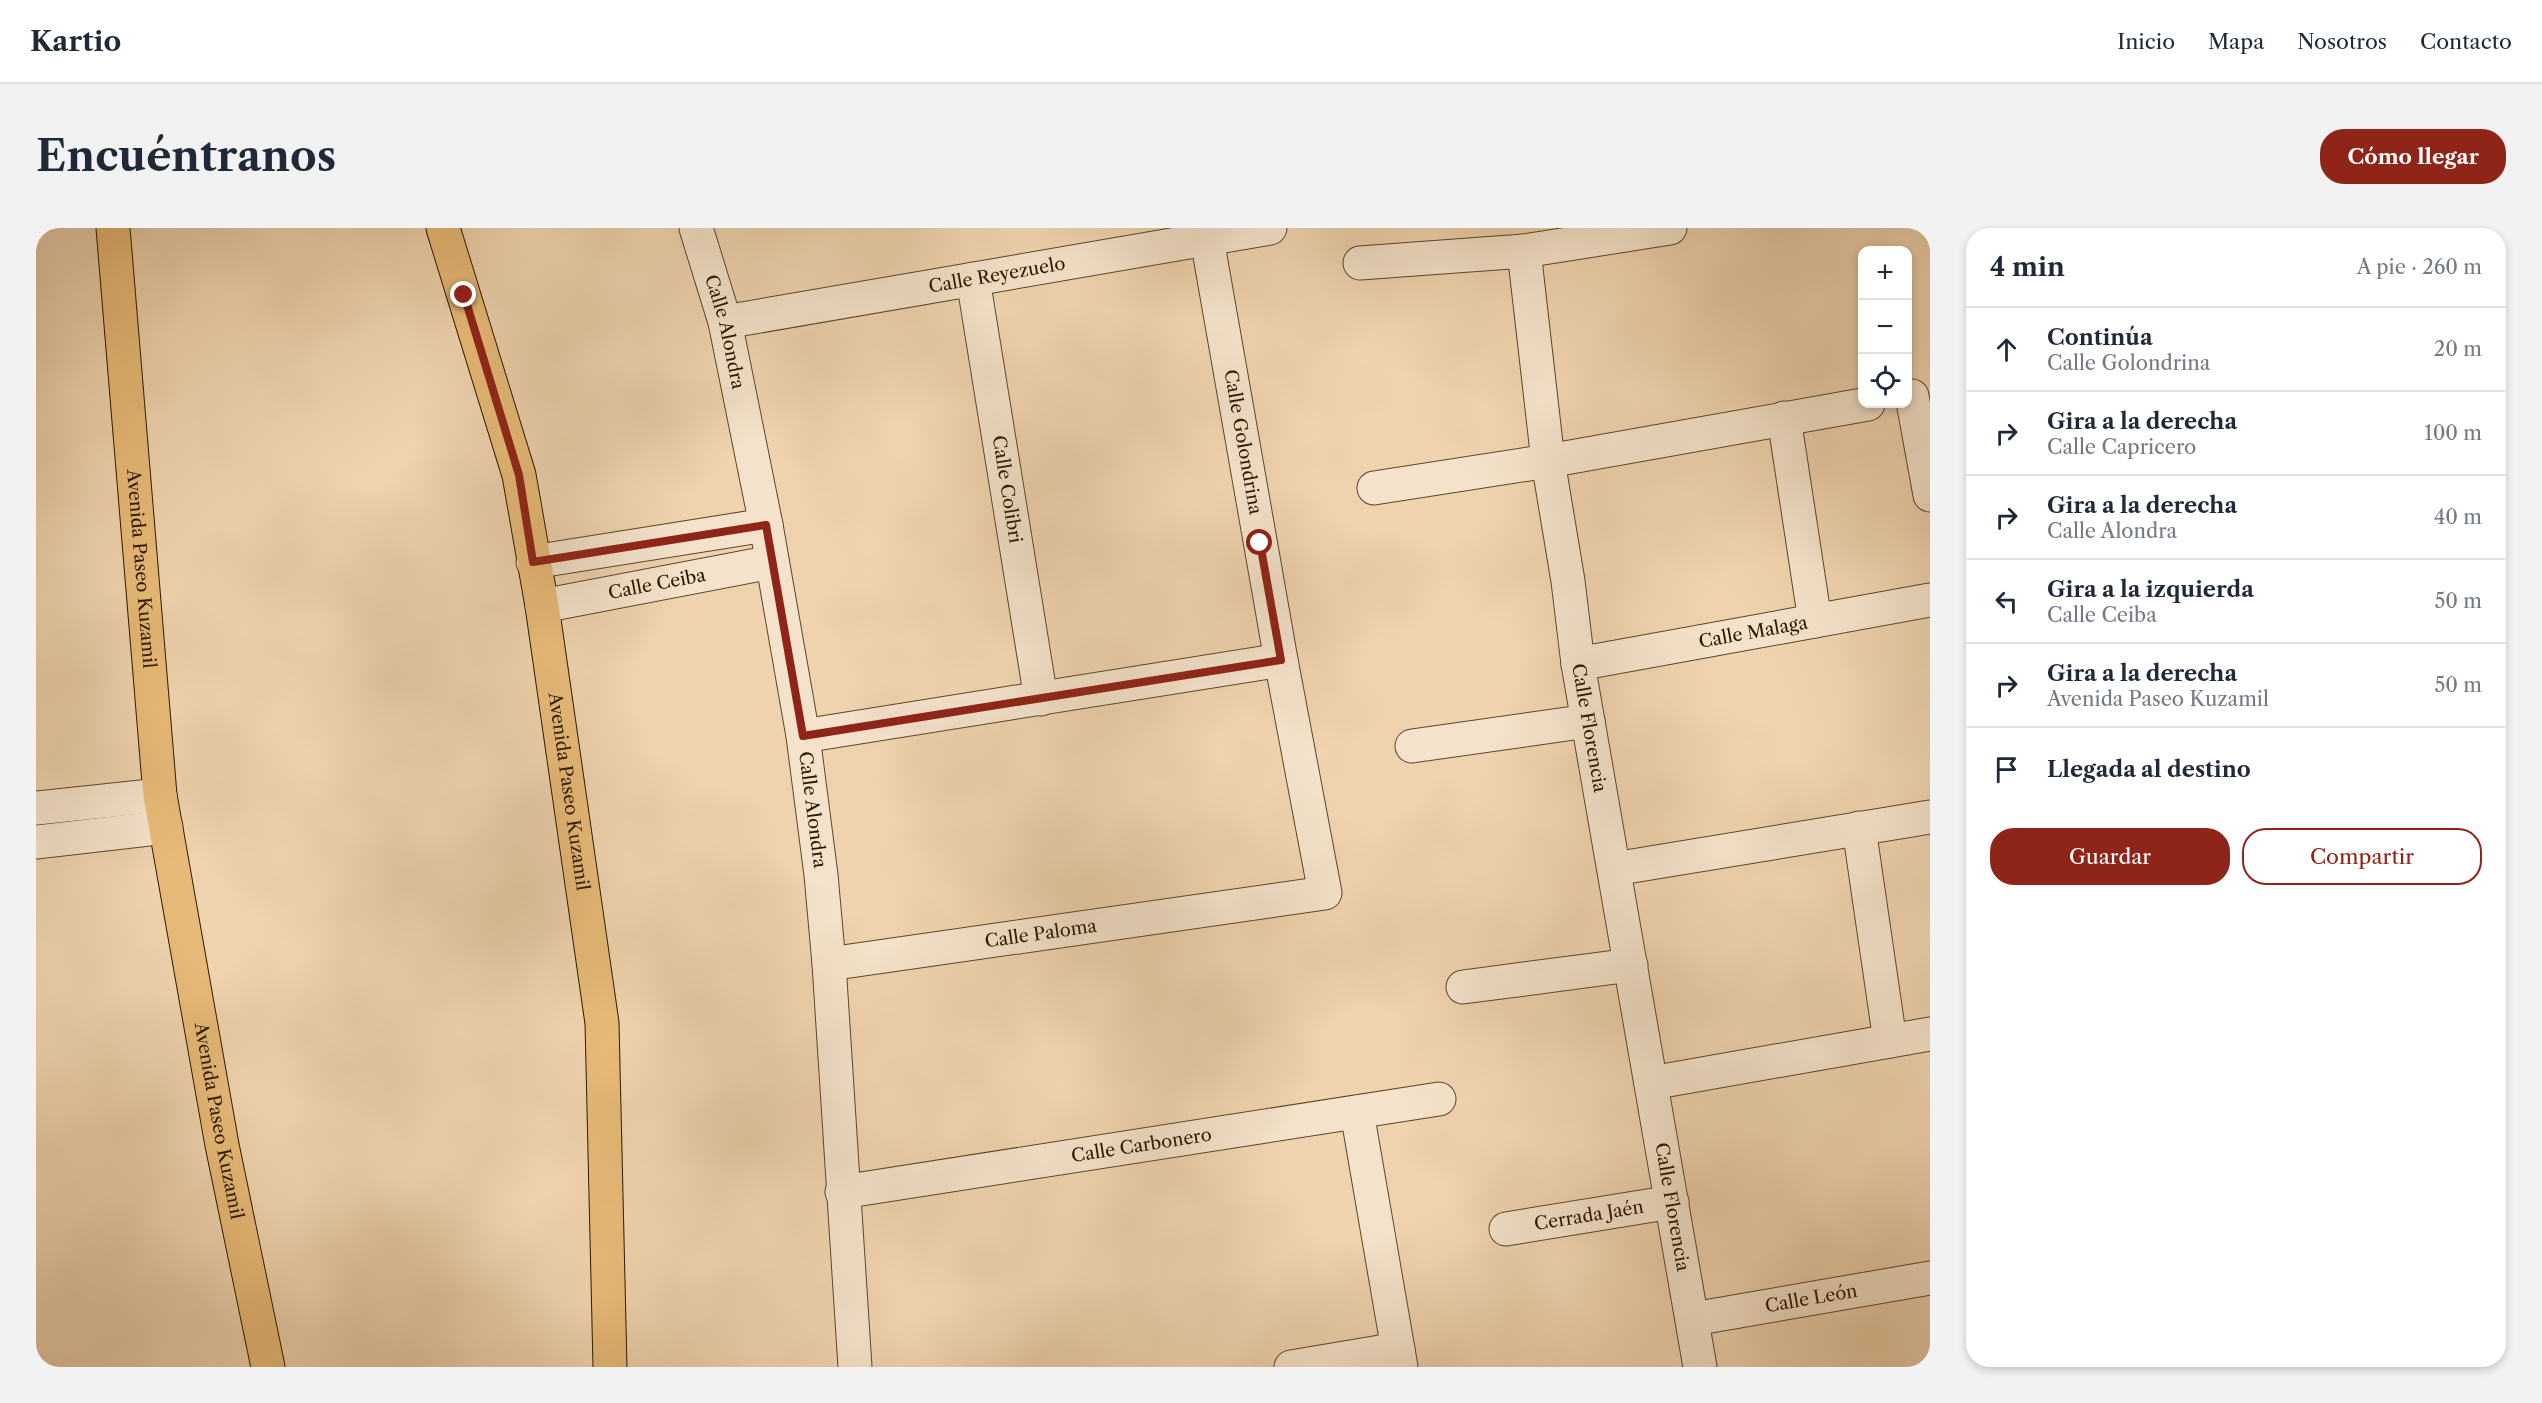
<!DOCTYPE html>
<html lang="es">
<meta charset="utf-8">
<style>
:root{--surface:#fff;--page:#f2f2f3;--text:#1f2937;--muted:#747a83;--line:#e0e1e3;--accent:#8f2418}
body{margin:0;font-family:"Libre Caslon Text",serif;background:var(--page);color:var(--text)}
.controls{position:absolute;right:18px;top:18px;display:grid;overflow:hidden;border-radius:12px;box-shadow:0 3px 9px #0003}
.controls button{width:54px;height:54px;display:grid;place-items:center;padding:0;border:0;border-bottom:2px solid var(--line);background:var(--surface);color:var(--text);font:30px sans-serif}
.stop{position:absolute;width:18px;height:18px;margin:-14px;border:4px solid #8f2418;border-radius:50%;background:#fff}
.stop.end{background:#8f2418;border-color:#fff;box-shadow:0 2px 6px #0008}
.list{margin:0;padding:0;list-style:none}
h2{display:flex;justify-content:space-between;align-items:center;height:78px;margin:0;padding:0 24px;font-size:26px}
h2 small{font-size:20px;font-weight:400;color:var(--muted)}
.list li{display:grid;grid-template-columns:39px 1fr auto;gap:18px;align-items:center;box-sizing:border-box;height:84px;padding:0 24px;border-top:2px solid var(--line)}
.list b{display:block;font-size:22px;white-space:nowrap}
.list p{margin:0;font-size:20px;white-space:nowrap;color:var(--muted)}
.list em{font-size:20px;font-style:normal;color:var(--muted)}
.actions{display:flex;gap:12px;padding:18px 24px}
.actions a{flex:1;padding:14px 0;border:2px solid var(--accent);border-radius:24px;text-align:center;font-size:21px;color:var(--accent)}
.actions .main{background:var(--accent);color:#fff}
.icon{flex:none;width:33px;height:33px;fill:none;stroke:currentColor;stroke-width:2;stroke-linecap:round;stroke-linejoin:round}
.map{position:relative;flex:none;width:1894px;height:1139px;overflow:hidden;border-radius:24px}
header{display:flex;align-items:center;gap:36px;box-sizing:border-box;height:84px;padding:0 30px;background:var(--surface);border-bottom:2px solid var(--line)}
header strong{font-size:28px}
nav{display:flex;gap:33px;margin-inline-start:auto;font-size:21px}
.intro{display:flex;align-items:center;justify-content:space-between;box-sizing:border-box;height:144px;padding:0 36px}
h1{margin:0;font-size:42px}
.button{padding:15px 27px;border-radius:24px;background:var(--accent);color:#fff;font-size:21px;font-weight:700}
main{display:flex;gap:36px;padding:0 36px}
aside{flex:1;background:var(--surface);border-radius:24px;box-shadow:0 3px 9px #0003}
.map>svg:first-child{display:block}
</style>
<header>
<strong>Kartio</strong>
<nav><a>Inicio</a><a>Mapa</a><a>Nosotros</a><a>Contacto</a></nav>
</header>
<div class="intro"><h1>Encuéntranos</h1><a class="button">Cómo llegar</a></div>
<main>
<div class="map">
<svg width="1894" height="1139" viewBox="0 0 1894 1139">
<rect width="100%" height="100%" fill="#eed3ae"/>
<filter id="stains"><feTurbulence type="fractalNoise" baseFrequency=".00333" numOctaves="4"/><feColorMatrix values="0 0 0 0 .2 0 0 0 0 .09 0 0 0 0 .02 0 0 0 .5 -.17"/></filter>
<radialGradient id="worn" r=".72"><stop offset=".6" stop-color="#630" stop-opacity="0"/><stop offset="1" stop-color="#630" stop-opacity=".3"/></radialGradient>
<g fill="none" stroke-linecap="round" stroke-linejoin="round">
<g stroke="#5b472c" stroke-width="35">
<g id="minor">
<path id="s1" d="M 660,0 L 689,94 L 730,297 L 767,508 L 785,647 L 793,736 L 819,1139"/>
<path d="M 1488,23 L 1634,0"/>
<path id="s2" d="M 1324,35 L 1488,23 L 1512,233 L 1532,353 L 1542,436 L 1664,1139"/>
<path id="s3" d="M 937,51 L 1005,471"/>
<path id="s4" d="M 689,94 L 1234,0"/>
<path d="M 1876,168 L 1894,267"/>
<path d="M 1748,190 L 1779,393"/>
<path d="M 1338,260 L 1512,233 L 1832,176"/>
<path d="M 497,334 L 730,297"/>
<path id="s5" d="M 506,378 L 736,334"/>
<path id="s6" d="M 1542,436 L 1894,372"/>
<path d="M 767,508 L 1245,432"/>
<path d="M 1376,518 L 1552,493"/>
<path d="M 0,580 L 124,567"/>
<path d="M 1823,600 L 1854,813"/>
<path d="M 0,614 L 130,599"/>
<path d="M 1578,641 L 1894,589"/>
<path id="s7" d="M 793,736 L 1289,665 L 1245,432 L 1171,11"/>
<path d="M 1427,759 L 1595,737"/>
<path d="M 1615,855 L 1894,806"/>
<path d="M 1321,884 L 1365,1139"/>
<path id="s8" d="M 806,964 L 1403,871"/>
<path id="s9" d="M 1470,1001 L 1636,974"/>
<path id="s10" d="M 1657,1091 L 1894,1050"/>
<path d="M 1255,1139 L 1362,1121"/>
</g>
</g>
<g stroke="#2a1801" stroke-width="35">
<g id="major">
<path id="s11" d="M 77,0 L 124,567 L 186,917 L 232,1139"/>
<path id="s12" d="M 407,0 L 483,247 L 506,378 L 566,795 L 574,1139"/>
</g>
</g>
<use href="#minor" stroke="#f4e2ca" stroke-width="33"/>
<use href="#major" stroke="#e7ba77" stroke-width="33"/>
</g>
<g fill="none" stroke-linecap="round" stroke-linejoin="round">
<path stroke="#8f2418" stroke-width="8" d="M 428,67 L 483,247 L 497,334 L 730,297 L 767,508 L 1245,432 L 1224,315"/>
</g>
<g text-anchor="middle" dominant-baseline="central" stroke-width="5" stroke-linejoin="round" paint-order="stroke">
<g font-size="18" fill="#2a1801" stroke="#f4e2ca">
<text stroke="none"><textPath href="#s4" startOffset="276">Calle Reyezuelo</textPath></text>
<text stroke="none"><textPath href="#s1" startOffset="108">Calle Alondra</textPath></text>
<text transform="translate(1207 214) rotate(80)">Calle Golondrina</text>
<text stroke="none"><textPath href="#s3" startOffset="213">Calle Colibri</textPath></text>
<text stroke="none"><textPath href="#s11" startOffset="342">Avenida Paseo Kuzamil</textPath></text>
<text stroke="none"><textPath href="#s5" startOffset="117">Calle Ceiba</textPath></text>
<text stroke="none"><textPath href="#s6" startOffset="178">Calle Malaga</textPath></text>
<text stroke="none"><textPath href="#s2" startOffset="646">Calle Florencia</textPath></text>
<text stroke="none"><textPath href="#s12" startOffset="579">Avenida Paseo Kuzamil</textPath></text>
<text stroke="none"><textPath href="#s1" startOffset="594">Calle Alondra</textPath></text>
<text stroke="none"><textPath href="#s7" startOffset="214">Calle Paloma</textPath></text>
<text stroke="none"><textPath href="#s11" startOffset="900">Avenida Paseo Kuzamil</textPath></text>
<text stroke="none"><textPath href="#s8" startOffset="303">Calle Carbonero</textPath></text>
<text stroke="none"><textPath href="#s2" startOffset="1132">Calle Florencia</textPath></text>
<text stroke="none"><textPath href="#s9" startOffset="84">Cerrada Jaén</textPath></text>
<text stroke="none"><textPath href="#s10" startOffset="120">Calle León</textPath></text>
</g>
</g>
<rect width="100%" height="100%" filter="url(#stains)"/>
<rect width="100%" height="100%" fill="url(#worn)"/>
</svg>
<div class="controls">
<button>+</button>
<button>−</button>
<button><svg class="icon" aria-label="locate" viewBox="0 0 24 24"><circle cx="12" cy="12" r="6"/><path d="M12 2v4M12 18v4M2 12h4M18 12h4"/></svg></button>
</div>
<div class="stop" style="left:1224px;top:315px"></div>
<div class="stop end" style="left:428px;top:67px"></div>
</div>
<aside>
<h2>4 min<small>A pie · 260 m</small></h2>
<ul class="list">
<li><svg class="icon" aria-label="ahead" viewBox="0 0 24 24"><path d="M12 20V5M6 11l6-6 6 6"/></svg><div><b>Continúa</b><p>Calle Golondrina</p></div><em>20 m</em></li>
<li><svg class="icon" aria-label="right" viewBox="0 0 24 24"><path d="M7 20v-9h11M14 6l5 5-5 5"/></svg><div><b>Gira a la derecha</b><p>Calle Capricero</p></div><em>100 m</em></li>
<li><svg class="icon" aria-label="right" viewBox="0 0 24 24"><path d="M7 20v-9h11M14 6l5 5-5 5"/></svg><div><b>Gira a la derecha</b><p>Calle Alondra</p></div><em>40 m</em></li>
<li><svg class="icon" aria-label="left" viewBox="0 0 24 24"><path d="M17 20v-9H6M10 6l-5 5 5 5"/></svg><div><b>Gira a la izquierda</b><p>Calle Ceiba</p></div><em>50 m</em></li>
<li><svg class="icon" aria-label="right" viewBox="0 0 24 24"><path d="M7 20v-9h11M14 6l5 5-5 5"/></svg><div><b>Gira a la derecha</b><p>Avenida Paseo Kuzamil</p></div><em>50 m</em></li>
<li><svg class="icon" aria-label="arrive" viewBox="0 0 24 24"><path d="M6 21V4h12l-3 4 3 4H6"/></svg><div><b>Llegada al destino</b></div></li>
</ul>
<div class="actions"><a class="main">Guardar</a><a>Compartir</a></div>
</aside>
</main>
